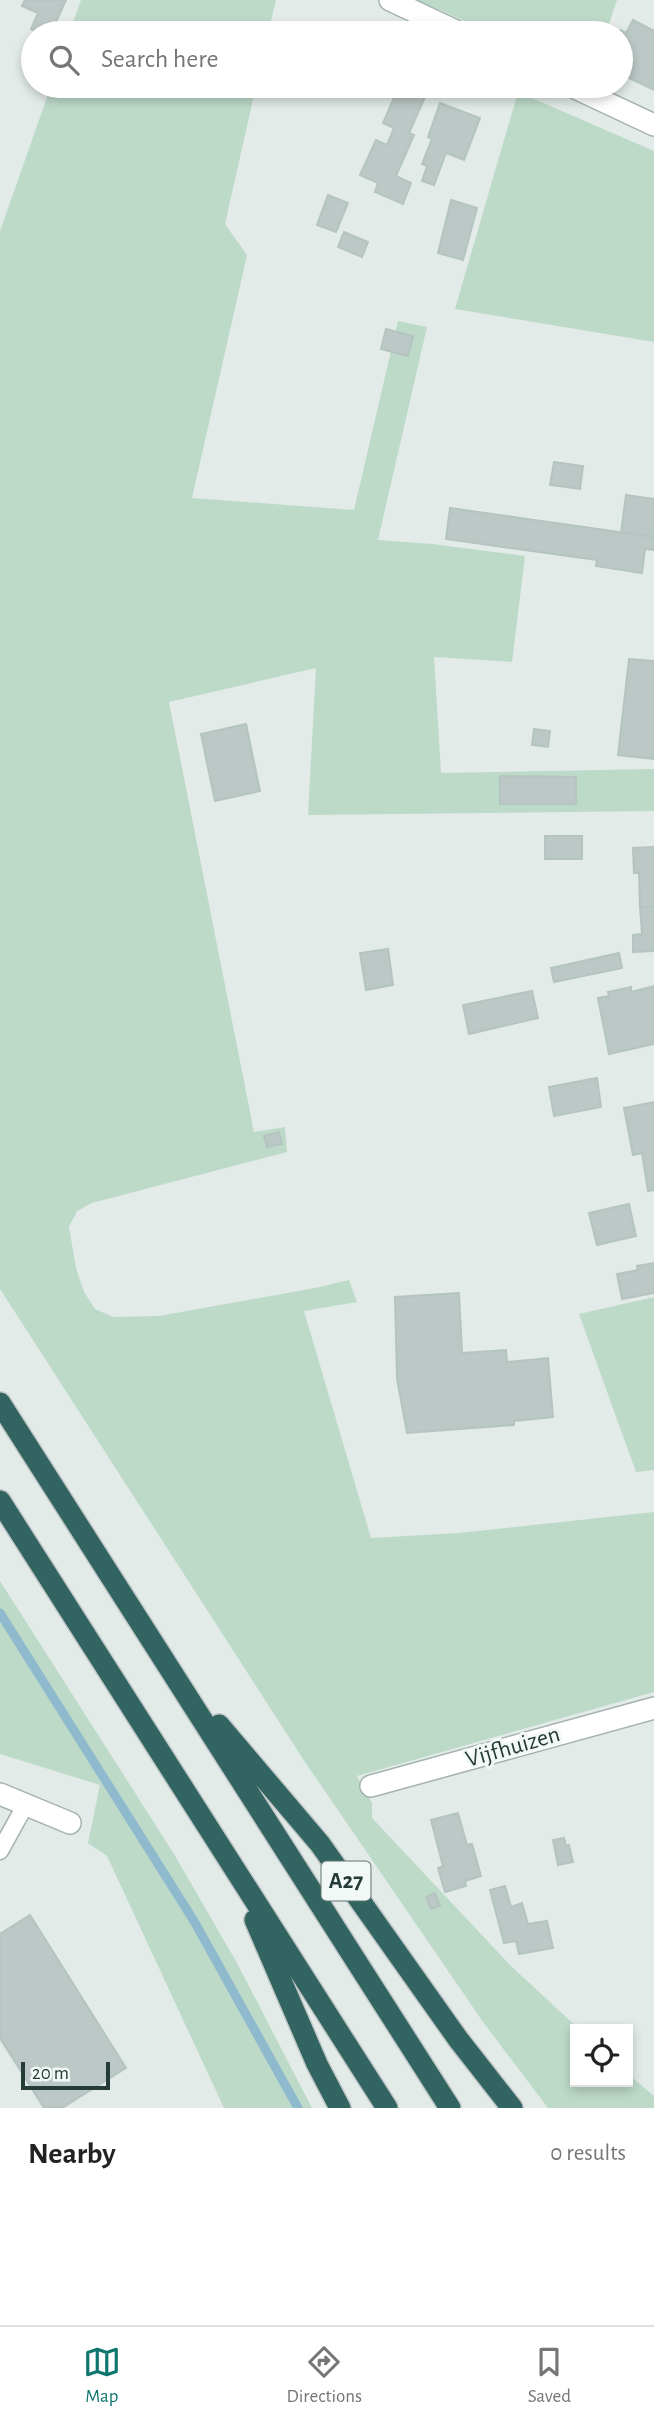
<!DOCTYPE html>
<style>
:root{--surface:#fff;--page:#f2f2f2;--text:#222;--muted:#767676;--line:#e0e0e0;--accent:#0f766e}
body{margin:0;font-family:"Alegreya Sans",sans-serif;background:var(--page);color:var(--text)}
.controls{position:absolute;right:21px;bottom:21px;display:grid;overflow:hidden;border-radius:0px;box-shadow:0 4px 10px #0003}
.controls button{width:63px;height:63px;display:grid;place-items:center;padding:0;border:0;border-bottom:2px solid var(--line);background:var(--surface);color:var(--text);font:35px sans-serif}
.scale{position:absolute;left:21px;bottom:18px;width:89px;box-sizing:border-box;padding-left:7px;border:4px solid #243b38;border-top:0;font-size:19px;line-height:24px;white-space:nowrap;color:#243b38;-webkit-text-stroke:5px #f2f8f6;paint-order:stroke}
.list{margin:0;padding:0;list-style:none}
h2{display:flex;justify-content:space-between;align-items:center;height:91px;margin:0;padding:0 28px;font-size:30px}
h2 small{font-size:23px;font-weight:400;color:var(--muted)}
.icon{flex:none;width:38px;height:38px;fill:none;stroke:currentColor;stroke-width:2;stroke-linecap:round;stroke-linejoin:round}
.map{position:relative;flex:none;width:654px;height:2108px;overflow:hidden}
.search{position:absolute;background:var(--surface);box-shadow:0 4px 10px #0003;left:21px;right:21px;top:21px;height:77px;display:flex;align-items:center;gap:18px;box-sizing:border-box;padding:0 24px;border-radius:38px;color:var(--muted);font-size:26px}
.sheet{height:217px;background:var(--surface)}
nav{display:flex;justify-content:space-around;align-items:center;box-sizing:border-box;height:98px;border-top:2px solid var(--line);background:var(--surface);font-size:19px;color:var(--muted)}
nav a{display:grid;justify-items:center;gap:4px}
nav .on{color:var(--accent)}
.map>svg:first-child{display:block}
</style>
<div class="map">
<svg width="654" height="2108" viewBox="0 0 654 2108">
<rect width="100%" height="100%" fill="#e2ebe8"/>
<g fill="#bddac9">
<path d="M 81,0 L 276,0 L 268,33 L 69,33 Z"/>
<path d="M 417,0 L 617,0 L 606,33 L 492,33 Z"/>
<path d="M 51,86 L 256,86 L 225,224 L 247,255 L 192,498 L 354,510 L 398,321 L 427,327 L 378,540 L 432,544 L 525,556 L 512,662 L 434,657 L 441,773 L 654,769 L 654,811 L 308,815 L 316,668 L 169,702 L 254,1132 L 285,1127 L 287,1152 L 92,1203 L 77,1211 L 69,1227 L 76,1268 L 84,1292 L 95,1309 L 113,1317 L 159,1316 L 315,1288 L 349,1280 L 357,1302 L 304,1311 L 371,1538 L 459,1533 L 654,1512 L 654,1692 L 357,1776 L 372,1803 L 372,1818 L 510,1965 L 579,2029 L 575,2029 L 575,2082 L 628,2082 L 628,2074 L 654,2096 L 654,2108 L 548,2108 L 483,2022 L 305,1762 L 0,1289 L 0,231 Z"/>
<path d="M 518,92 L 654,151 L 654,342 L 455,309 Z"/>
<path d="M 654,1297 L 654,1470 L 636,1472 L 579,1314 Z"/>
<path d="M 0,1581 L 174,1854 L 237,1963 L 312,2108 L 224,2108 L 107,1856 L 88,1843 L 100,1785 L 0,1754 Z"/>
</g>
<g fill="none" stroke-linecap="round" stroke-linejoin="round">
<path stroke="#8fb9cc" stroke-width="9" d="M 0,1613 L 194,1921 L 298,2108"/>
</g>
<g fill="#bbc8c5" stroke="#b5c4c0" stroke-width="2">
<path d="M 25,0 L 66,0 L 51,33 L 40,33 L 31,29 L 38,13 L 22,6 Z"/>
<path d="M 633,20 L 654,31 L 654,90 L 621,74 L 620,33 L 621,30 L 626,33 Z"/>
<path d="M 399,86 L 425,97 L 409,133 L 414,135 L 396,176 L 411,183 L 403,204 L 375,192 L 378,183 L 360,175 L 376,140 L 387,145 L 394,128 L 383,123 Z"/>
<path d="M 440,103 L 480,118 L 464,160 L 446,153 L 434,185 L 422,181 L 427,166 L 422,164 L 432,139 L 428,137 Z"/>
<path d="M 328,195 L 348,203 L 336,232 L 317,225 Z"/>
<path d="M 451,200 L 477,208 L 463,260 L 438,253 Z"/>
<path d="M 344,232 L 368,242 L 362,257 L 338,247 Z"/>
<path d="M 386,329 L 413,336 L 408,356 L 381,349 Z"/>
<path d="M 554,462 L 583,466 L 580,489 L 550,485 Z"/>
<path d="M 626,495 L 654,499 L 654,537 L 621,533 Z"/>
<path d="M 450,508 L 654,537 L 654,550 L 645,549 L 642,573 L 596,566 L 597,560 L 446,539 Z"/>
<path d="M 629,659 L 654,661 L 654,759 L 618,755 Z"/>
<path d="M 246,724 L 260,791 L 215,801 L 201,734 Z"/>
<path d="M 534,729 L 550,731 L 548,747 L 532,745 Z"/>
<path d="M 500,776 L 576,777 L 576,804 L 500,804 Z"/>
<rect x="545" y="836" width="37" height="23"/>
<path d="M 654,847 L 654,907 L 640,907 L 639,873 L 634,873 L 633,848 Z"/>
<path d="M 640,907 L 654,907 L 654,951 L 633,952 L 633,935 L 642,934 Z"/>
<path d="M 388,949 L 393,985 L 366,990 L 360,953 Z"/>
<path d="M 619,953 L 622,968 L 554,982 L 551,968 Z"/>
<path d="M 654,986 L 654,1044 L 609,1054 L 598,998 L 609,996 L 608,992 L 631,987 L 631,992 Z"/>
<path d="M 532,991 L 538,1018 L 469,1034 L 463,1005 Z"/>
<path d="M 597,1078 L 601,1107 L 554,1116 L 549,1087 Z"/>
<path d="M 654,1102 L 654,1190 L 648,1191 L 642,1153 L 633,1155 L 624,1108 Z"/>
<path d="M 279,1132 L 282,1144 L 267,1147 L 264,1136 Z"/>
<path d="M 629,1204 L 636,1236 L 597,1245 L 589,1213 Z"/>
<path d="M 654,1263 L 654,1293 L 622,1299 L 617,1274 L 638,1270 L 637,1266 Z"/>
<path d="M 459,1293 L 462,1353 L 506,1350 L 507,1362 L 548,1358 L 553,1417 L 514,1421 L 514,1425 L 407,1433 L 397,1379 L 395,1297 Z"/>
<path d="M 458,1813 L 467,1845 L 472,1844 L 481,1876 L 465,1881 L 466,1886 L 445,1892 L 438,1868 L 443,1866 L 431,1820 Z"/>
<path d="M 564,1838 L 566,1846 L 569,1845 L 573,1862 L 558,1865 L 553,1840 Z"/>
<path d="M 505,1886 L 511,1907 L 522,1903 L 528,1924 L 547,1921 L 553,1948 L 519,1954 L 516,1941 L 504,1943 L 490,1890 Z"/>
<path d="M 435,1893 L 440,1906 L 431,1909 L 426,1897 Z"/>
<path d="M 30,1915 L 126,2068 L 62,2108 L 44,2108 L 0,2038 L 0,1934 Z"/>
</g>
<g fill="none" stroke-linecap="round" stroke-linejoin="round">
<g stroke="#a5b3b0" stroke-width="19">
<path id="lane" d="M 0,1851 L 26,1804"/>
</g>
<g stroke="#a5b3b0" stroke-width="24">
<g id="street">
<path d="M 390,0 L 460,33"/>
<path d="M 571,86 L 654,125"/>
<path d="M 371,1786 L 654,1708"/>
<path d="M 0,1794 L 70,1823"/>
</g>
</g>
<g stroke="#c2c8c7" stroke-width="24">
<g id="highway">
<path d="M 0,1403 L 450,2108"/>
<path d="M 0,1501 L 387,2108"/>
<path d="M 219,1725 L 320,1844 L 458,2039 L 512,2108"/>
<path d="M 255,1920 L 317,2064 L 340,2108"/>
</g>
</g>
<use href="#lane" stroke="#fff" stroke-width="16"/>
<use href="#street" stroke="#fff" stroke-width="21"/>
<use href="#highway" stroke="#326462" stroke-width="21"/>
</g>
<g text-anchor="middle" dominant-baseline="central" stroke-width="6" stroke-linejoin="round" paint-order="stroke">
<rect fill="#f2f8f6" stroke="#627471" stroke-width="2" x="321.5" y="1861.5" width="49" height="39" rx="5"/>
<g font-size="23" font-weight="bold" fill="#243b38">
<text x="346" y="1881">A27</text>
</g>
<g font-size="24" fill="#243b38" stroke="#f2f8f6">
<text transform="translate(513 1747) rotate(-16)">Vijfhuizen</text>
</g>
</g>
</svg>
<div class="controls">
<button><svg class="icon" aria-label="locate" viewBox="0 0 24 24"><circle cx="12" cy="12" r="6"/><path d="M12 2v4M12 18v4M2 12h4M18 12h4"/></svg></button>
</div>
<div class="scale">20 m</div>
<div class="search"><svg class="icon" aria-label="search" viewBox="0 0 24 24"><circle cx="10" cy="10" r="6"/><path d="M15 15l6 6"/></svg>Search here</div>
</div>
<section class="sheet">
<h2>Nearby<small>0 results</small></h2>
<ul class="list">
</ul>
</section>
<nav>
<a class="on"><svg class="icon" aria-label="map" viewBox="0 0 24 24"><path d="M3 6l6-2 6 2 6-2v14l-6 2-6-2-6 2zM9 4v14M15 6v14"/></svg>Map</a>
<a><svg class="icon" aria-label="directions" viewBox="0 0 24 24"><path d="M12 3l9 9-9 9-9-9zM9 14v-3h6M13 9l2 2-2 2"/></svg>Directions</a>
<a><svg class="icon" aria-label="saved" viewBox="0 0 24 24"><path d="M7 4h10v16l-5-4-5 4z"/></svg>Saved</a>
</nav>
